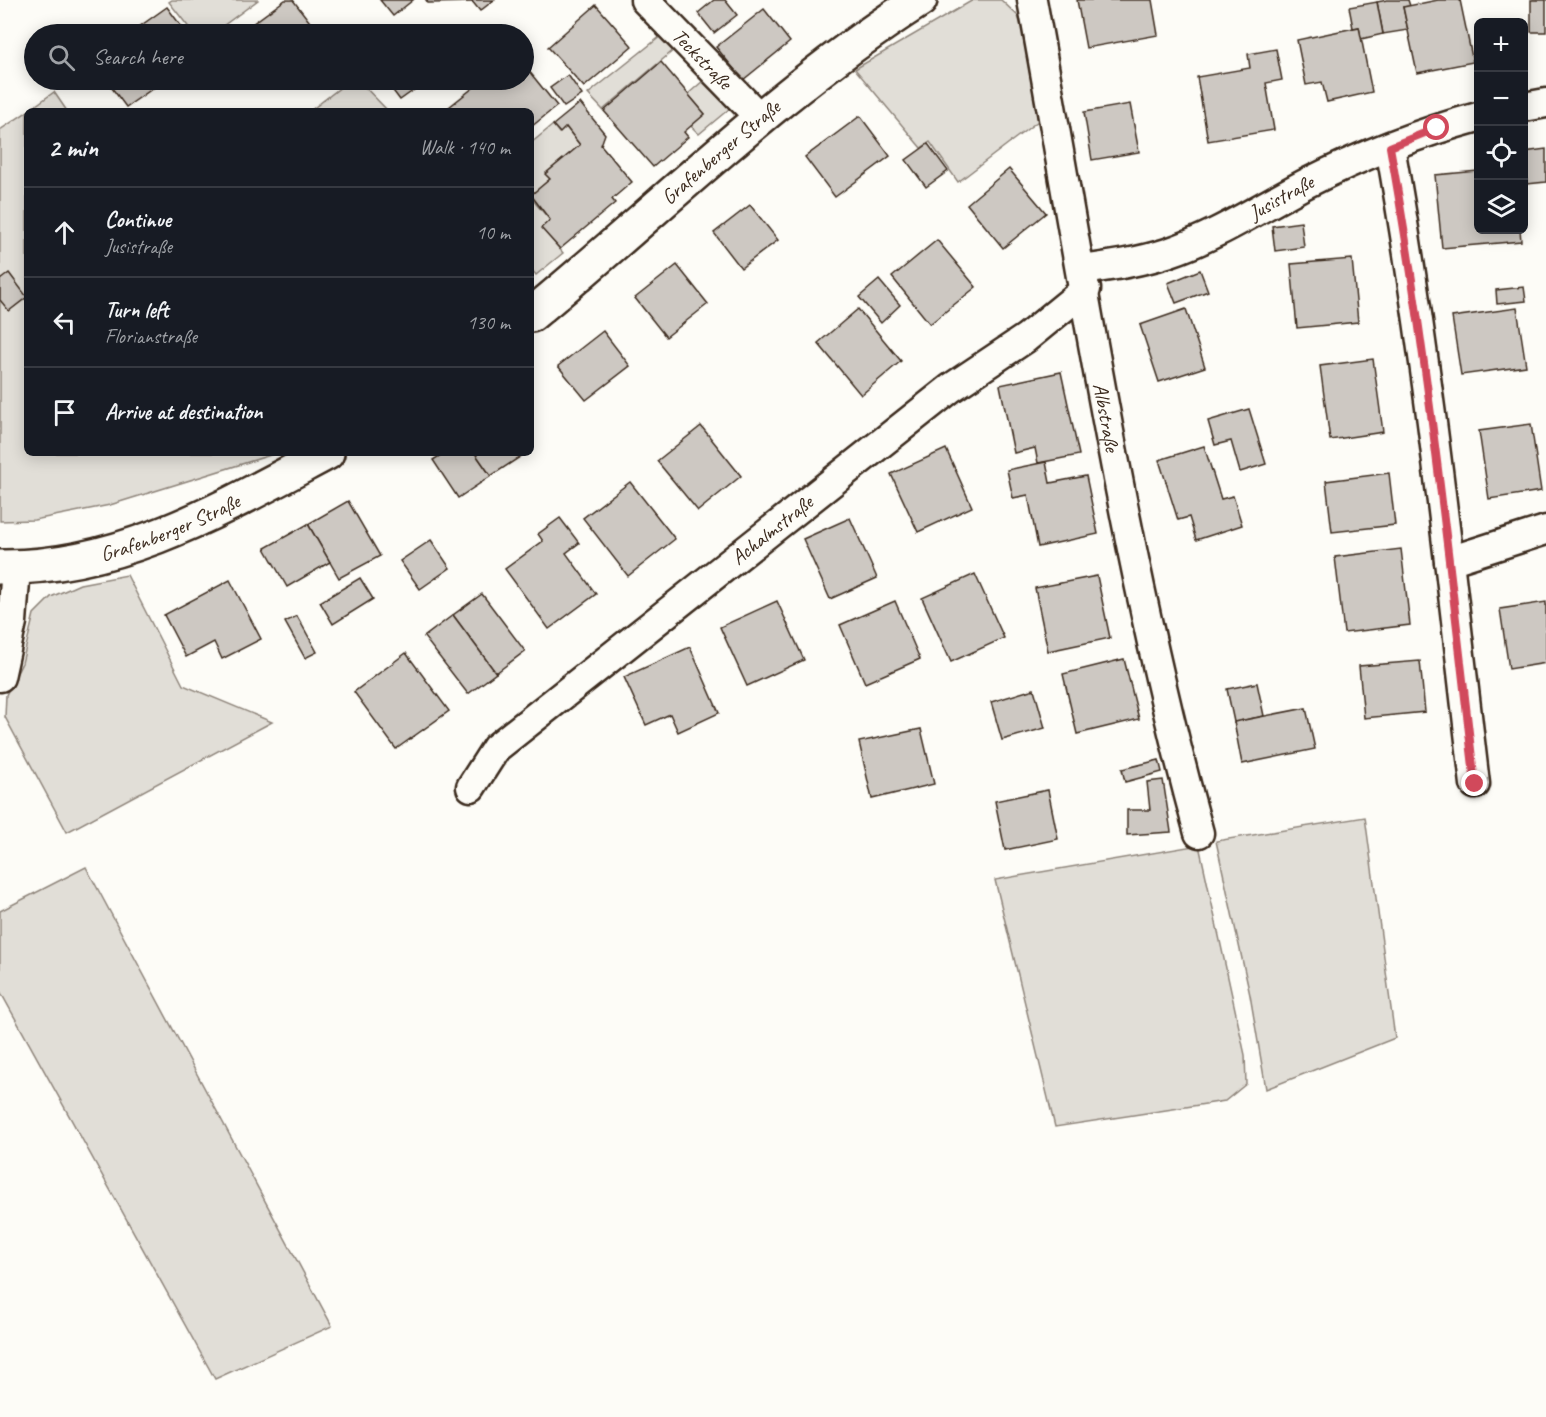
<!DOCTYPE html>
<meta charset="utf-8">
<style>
:root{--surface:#171b24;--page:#242831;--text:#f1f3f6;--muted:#9ea1a6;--line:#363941}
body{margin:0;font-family:Caveat,sans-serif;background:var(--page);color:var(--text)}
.controls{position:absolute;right:18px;top:18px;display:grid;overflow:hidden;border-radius:9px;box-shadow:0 3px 15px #0003}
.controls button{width:54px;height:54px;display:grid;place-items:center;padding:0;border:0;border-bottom:2px solid var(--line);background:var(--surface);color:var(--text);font:30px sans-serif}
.stop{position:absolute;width:18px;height:18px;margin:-14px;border:4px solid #d1495b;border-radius:50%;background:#fff}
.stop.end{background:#d1495b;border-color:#fff;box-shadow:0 2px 6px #0008}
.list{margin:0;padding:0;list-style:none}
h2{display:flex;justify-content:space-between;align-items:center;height:78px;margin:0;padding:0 24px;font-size:26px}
h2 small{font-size:20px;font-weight:400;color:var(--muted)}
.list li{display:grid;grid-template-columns:39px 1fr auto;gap:18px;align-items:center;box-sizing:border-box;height:90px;padding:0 24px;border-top:2px solid var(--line)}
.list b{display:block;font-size:22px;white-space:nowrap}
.list p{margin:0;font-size:20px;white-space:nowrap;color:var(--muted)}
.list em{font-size:20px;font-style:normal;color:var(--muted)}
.icon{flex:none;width:33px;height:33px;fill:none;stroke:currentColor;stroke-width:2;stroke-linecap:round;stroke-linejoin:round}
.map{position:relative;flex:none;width:1546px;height:1417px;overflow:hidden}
.search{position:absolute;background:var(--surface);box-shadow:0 3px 15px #0003;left:24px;top:24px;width:510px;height:66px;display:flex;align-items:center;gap:15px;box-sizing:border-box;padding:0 21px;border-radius:33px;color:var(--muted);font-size:22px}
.panel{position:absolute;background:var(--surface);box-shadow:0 3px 15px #0003;left:24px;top:108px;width:510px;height:348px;border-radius:9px}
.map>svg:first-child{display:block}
</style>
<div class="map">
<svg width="1546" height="1417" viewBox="0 0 1546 1417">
<rect width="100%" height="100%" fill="#fdfcf7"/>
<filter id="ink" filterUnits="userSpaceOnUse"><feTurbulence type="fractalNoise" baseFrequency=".0167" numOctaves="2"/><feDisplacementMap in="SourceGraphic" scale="12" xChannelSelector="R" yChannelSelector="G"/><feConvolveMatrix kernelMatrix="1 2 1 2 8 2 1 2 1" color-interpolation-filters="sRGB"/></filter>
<g filter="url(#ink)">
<g fill="#e1ded7" stroke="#8e847a" stroke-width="1.5">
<path d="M 172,0 L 258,0 L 212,34 L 194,34 L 169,2 Z"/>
<path d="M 973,0 L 1001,0 L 1018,16 L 1022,29 L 1038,121 L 958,182 L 930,142 L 921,148 L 855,69 Z"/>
<path d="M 661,36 L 675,49 L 603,110 L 588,94 Z"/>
<path d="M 350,80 L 358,80 L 388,111 L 310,111 Z"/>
<path d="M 704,80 L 728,103 L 729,109 L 699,134 L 691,126 L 705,114 L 688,94 Z"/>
<path d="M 54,92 L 67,111 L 28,111 Z"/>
<path d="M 27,112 L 27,453 L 277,453 L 110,505 L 34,520 L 0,521 L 0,130 Z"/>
<path d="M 553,125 L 559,133 L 566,127 L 580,145 L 546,173 L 550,179 L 531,195 L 531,143 Z"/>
<path d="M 531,198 L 550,220 L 542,228 L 563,253 L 536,275 L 531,269 Z"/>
<path d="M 127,575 L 183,685 L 272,722 L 67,832 L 5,717 L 6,695 L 22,663 L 34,614 L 51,597 L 80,584 Z"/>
<path d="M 1365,817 L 1395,1038 L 1266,1089 L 1250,995 L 1216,841 Z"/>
<path d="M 1199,845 L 1245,1055 L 1246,1084 L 1225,1101 L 1055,1127 L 995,880 Z"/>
<path d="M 86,867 L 332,1326 L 215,1379 L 0,991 L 0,911 Z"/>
</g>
<g fill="#cdc8c2" stroke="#3b2a1e" stroke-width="1.5">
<path d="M 285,0 L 293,0 L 319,34 L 253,34 L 248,27 Z"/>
<path d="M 380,0 L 413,0 L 393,16 Z"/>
<path d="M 426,0 L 471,0 L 473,2 L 428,3 Z"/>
<path d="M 471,0 L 494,0 L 480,11 Z"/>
<path d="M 714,0 L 725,0 L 737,15 L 714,33 L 698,13 Z"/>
<path d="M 1077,0 L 1152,0 L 1158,35 L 1086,48 Z"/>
<path d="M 1387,0 L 1408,0 L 1410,6 L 1403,7 L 1408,30 L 1383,34 L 1377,2 Z"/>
<path d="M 1438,0 L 1460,0 L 1473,62 L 1417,73 L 1403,7 Z"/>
<rect x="1531" y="0" width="15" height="32"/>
<path d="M 1377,2 L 1383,34 L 1361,39 L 1359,27 L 1353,28 L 1349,7 Z"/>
<path d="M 596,5 L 632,46 L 584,87 L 548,47 Z"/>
<path d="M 167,7 L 187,34 L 129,34 Z"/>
<path d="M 764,9 L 790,42 L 743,80 L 716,47 Z"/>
<path d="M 422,26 L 428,34 L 411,34 Z"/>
<path d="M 1359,27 L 1372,92 L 1327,102 L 1322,82 L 1306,85 L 1297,40 Z"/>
<path d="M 1276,49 L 1282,80 L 1266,83 L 1274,130 L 1208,141 L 1197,77 L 1250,68 L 1248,54 Z"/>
<path d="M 661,62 L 705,114 L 684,132 L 688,137 L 653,167 L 604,111 Z"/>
<path d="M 524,65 L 557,106 L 531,127 L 531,111 L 444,111 L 483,80 L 524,80 Z"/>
<path d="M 568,75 L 582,95 L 564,107 L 550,88 Z"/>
<path d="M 106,80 L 165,80 L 126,107 Z"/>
<path d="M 385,80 L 428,80 L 400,100 Z"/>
<path d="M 580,103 L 605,134 L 601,145 L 632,182 L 612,199 L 615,203 L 560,249 L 541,228 L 550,220 L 531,195 L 550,179 L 545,174 L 580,145 L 566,127 L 560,133 L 553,125 Z"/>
<path d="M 1130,104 L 1139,152 L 1092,160 L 1084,112 Z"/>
<path d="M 860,116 L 890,156 L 835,197 L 805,157 Z"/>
<path d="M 928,144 L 948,171 L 926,187 L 906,160 Z"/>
<path d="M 1546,149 L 1546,182 L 1527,184 L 1524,152 Z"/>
<path d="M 1009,169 L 1046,213 L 1003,248 L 967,204 Z"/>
<path d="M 1478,171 L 1478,230 L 1520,230 L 1521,241 L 1442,248 L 1435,175 Z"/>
<path d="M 750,205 L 778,240 L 741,268 L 714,233 Z"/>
<path d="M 1301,222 L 1304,247 L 1275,251 L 1272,226 Z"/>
<path d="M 937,240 L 976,287 L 930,324 L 892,277 Z"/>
<path d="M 1352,259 L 1358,322 L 1297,328 L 1291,264 Z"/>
<path d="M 677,265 L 708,304 L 666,337 L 635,298 Z"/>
<path d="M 1200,270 L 1208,291 L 1176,303 L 1168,283 Z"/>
<path d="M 9,273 L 27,297 L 9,311 L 0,300 L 0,280 Z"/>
<path d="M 879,280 L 900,305 L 881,323 L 859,297 Z"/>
<path d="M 1524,287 L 1526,301 L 1497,304 L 1496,290 Z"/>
<path d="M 1517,308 L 1526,366 L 1461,375 L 1452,317 Z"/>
<path d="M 858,309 L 901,361 L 861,395 L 818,343 Z"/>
<path d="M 1186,309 L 1205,367 L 1159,382 L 1140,325 Z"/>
<path d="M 603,331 L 630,366 L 586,400 L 558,366 Z"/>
<path d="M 1373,359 L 1383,432 L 1330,440 L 1320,366 Z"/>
<path d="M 1061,372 L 1079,455 L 1038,463 L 1035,448 L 1014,453 L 1000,385 Z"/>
<path d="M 1249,409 L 1266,464 L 1240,472 L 1231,441 L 1215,445 L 1208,421 Z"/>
<path d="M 1531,424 L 1541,491 L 1489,499 L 1479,431 Z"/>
<path d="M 701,426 L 741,476 L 698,511 L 657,461 Z"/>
<path d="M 1204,446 L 1221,499 L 1233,496 L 1242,525 L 1196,540 L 1189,517 L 1178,520 L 1159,460 Z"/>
<path d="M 946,449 L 972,507 L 918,532 L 891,474 Z"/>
<path d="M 444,453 L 475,453 L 491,476 L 458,498 L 433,460 Z"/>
<path d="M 475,453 L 522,453 L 523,455 L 491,476 Z"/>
<path d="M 1046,462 L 1050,483 L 1086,476 L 1098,534 L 1038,547 L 1028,495 L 1013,498 L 1007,470 Z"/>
<path d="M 1389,473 L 1395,525 L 1332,532 L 1326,481 Z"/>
<path d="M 630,482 L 675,539 L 628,576 L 583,518 Z"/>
<path d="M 348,501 L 380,556 L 339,578 L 308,524 Z"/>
<path d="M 560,518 L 579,543 L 566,553 L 596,594 L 549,629 L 505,569 L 543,541 L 538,534 Z"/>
<path d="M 850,518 L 877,578 L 830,599 L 803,539 Z"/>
<path d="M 308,524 L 330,562 L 287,587 L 265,548 Z"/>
<path d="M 431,540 L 450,568 L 420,589 L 400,561 Z"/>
<path d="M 1401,549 L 1410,625 L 1344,633 L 1335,557 Z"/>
<path d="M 975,574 L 1004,638 L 951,662 L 922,598 Z"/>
<path d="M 1097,576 L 1110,638 L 1048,651 L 1035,588 Z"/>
<path d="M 360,578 L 373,599 L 333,624 L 320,602 Z"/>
<path d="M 230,580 L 261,639 L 222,659 L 214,642 L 186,657 L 164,615 Z"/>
<path d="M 482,594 L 525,651 L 496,673 L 453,615 Z"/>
<path d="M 777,601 L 804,660 L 747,686 L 720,627 Z"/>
<path d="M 895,601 L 920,659 L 865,683 L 840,625 Z"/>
<path d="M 1546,602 L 1546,663 L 1509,669 L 1500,609 Z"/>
<path d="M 453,615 L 496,673 L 468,694 L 424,637 Z"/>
<path d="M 297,616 L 317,652 L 305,658 L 285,622 Z"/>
<path d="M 690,647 L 719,713 L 678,732 L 670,714 L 646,725 L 624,677 Z"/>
<path d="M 406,653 L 449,711 L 396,749 L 354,692 Z"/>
<path d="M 1124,659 L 1139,719 L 1077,734 L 1063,674 Z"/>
<path d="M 1420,661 L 1425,712 L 1364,718 L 1359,666 Z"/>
<path d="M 1257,683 L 1264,716 L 1234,722 L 1227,689 Z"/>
<path d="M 1034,689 L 1045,728 L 1002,740 L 991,702 Z"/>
<path d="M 1306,708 L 1315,749 L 1242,764 L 1234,722 Z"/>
<path d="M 921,729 L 934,784 L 872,799 L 859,742 Z"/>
<path d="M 1159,760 L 1162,772 L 1125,782 L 1122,769 Z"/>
<path d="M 1163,780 L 1171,832 L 1127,835 L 1127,810 L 1150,810 L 1147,782 Z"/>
<path d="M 1048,790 L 1058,839 L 1005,850 L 995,801 Z"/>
</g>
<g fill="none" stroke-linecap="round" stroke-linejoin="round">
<g stroke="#3b2a1e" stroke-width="33">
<g id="street">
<path id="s1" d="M 645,0 L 760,118"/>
<path id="s2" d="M 1032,0 C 1083,278 1124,560 1199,833"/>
<path d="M 1524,107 L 1546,103"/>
<path d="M 1390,147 C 1428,357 1450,572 1475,784"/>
<path id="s3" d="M 1082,270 C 1110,266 1139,262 1167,253 C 1216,237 1259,208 1305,184 C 1360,156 1419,133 1478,117"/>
<path d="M 1449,561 L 1546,530"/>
<path d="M 0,677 L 12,622 L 16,567"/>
<path id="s4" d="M 471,787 L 496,748 L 951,388 L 1026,338 L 1086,289"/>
</g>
</g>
<g stroke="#3b2a1e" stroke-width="38">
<g id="secondary">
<path id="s5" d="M 531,315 C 660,209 778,90 920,0"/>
<path id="s6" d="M 0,567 C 120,569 225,507 327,453"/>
</g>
</g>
<use href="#street" stroke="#fdfcf7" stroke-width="28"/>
<use href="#secondary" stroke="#fdfcf7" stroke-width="33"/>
</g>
</g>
<g fill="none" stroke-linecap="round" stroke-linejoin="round" filter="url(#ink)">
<path stroke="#d1495b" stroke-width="8" d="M 1437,128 L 1390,147 C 1428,357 1450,571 1475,784"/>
</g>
<g text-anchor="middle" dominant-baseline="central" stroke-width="5" stroke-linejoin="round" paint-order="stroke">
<g font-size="21" fill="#3b2a1e" stroke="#fdfcf7">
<text stroke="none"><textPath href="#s1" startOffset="82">Teckstraße</textPath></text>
<text stroke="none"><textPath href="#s5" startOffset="250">Grafenberger Straße</textPath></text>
<text stroke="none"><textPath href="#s3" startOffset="214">Jusistraße</textPath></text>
<text stroke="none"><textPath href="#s2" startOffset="424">Albstraße</textPath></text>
<text stroke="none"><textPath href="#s6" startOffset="176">Grafenberger Straße</textPath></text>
<text stroke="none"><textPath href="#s4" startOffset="398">Achalmstraße</textPath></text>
</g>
</g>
</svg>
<div class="controls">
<button>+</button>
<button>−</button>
<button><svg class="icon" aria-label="locate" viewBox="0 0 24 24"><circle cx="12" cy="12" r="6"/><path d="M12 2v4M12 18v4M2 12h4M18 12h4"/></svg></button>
<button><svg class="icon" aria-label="layers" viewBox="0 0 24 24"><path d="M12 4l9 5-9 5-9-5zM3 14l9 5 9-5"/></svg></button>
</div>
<div class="stop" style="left:1437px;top:128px"></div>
<div class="stop end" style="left:1475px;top:784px"></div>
<div class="search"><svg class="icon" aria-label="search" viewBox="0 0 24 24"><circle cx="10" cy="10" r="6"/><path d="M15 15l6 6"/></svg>Search here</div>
<section class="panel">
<h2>2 min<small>Walk · 140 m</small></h2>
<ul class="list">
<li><svg class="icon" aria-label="ahead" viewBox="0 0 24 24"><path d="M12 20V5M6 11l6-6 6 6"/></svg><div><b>Continue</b><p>Jusistraße</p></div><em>10 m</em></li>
<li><svg class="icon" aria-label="left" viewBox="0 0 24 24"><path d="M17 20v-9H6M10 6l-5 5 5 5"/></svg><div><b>Turn left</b><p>Florianstraße</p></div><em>130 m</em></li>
<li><svg class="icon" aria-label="arrive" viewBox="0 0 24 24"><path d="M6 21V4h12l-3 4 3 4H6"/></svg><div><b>Arrive at destination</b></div></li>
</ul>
</section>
</div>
